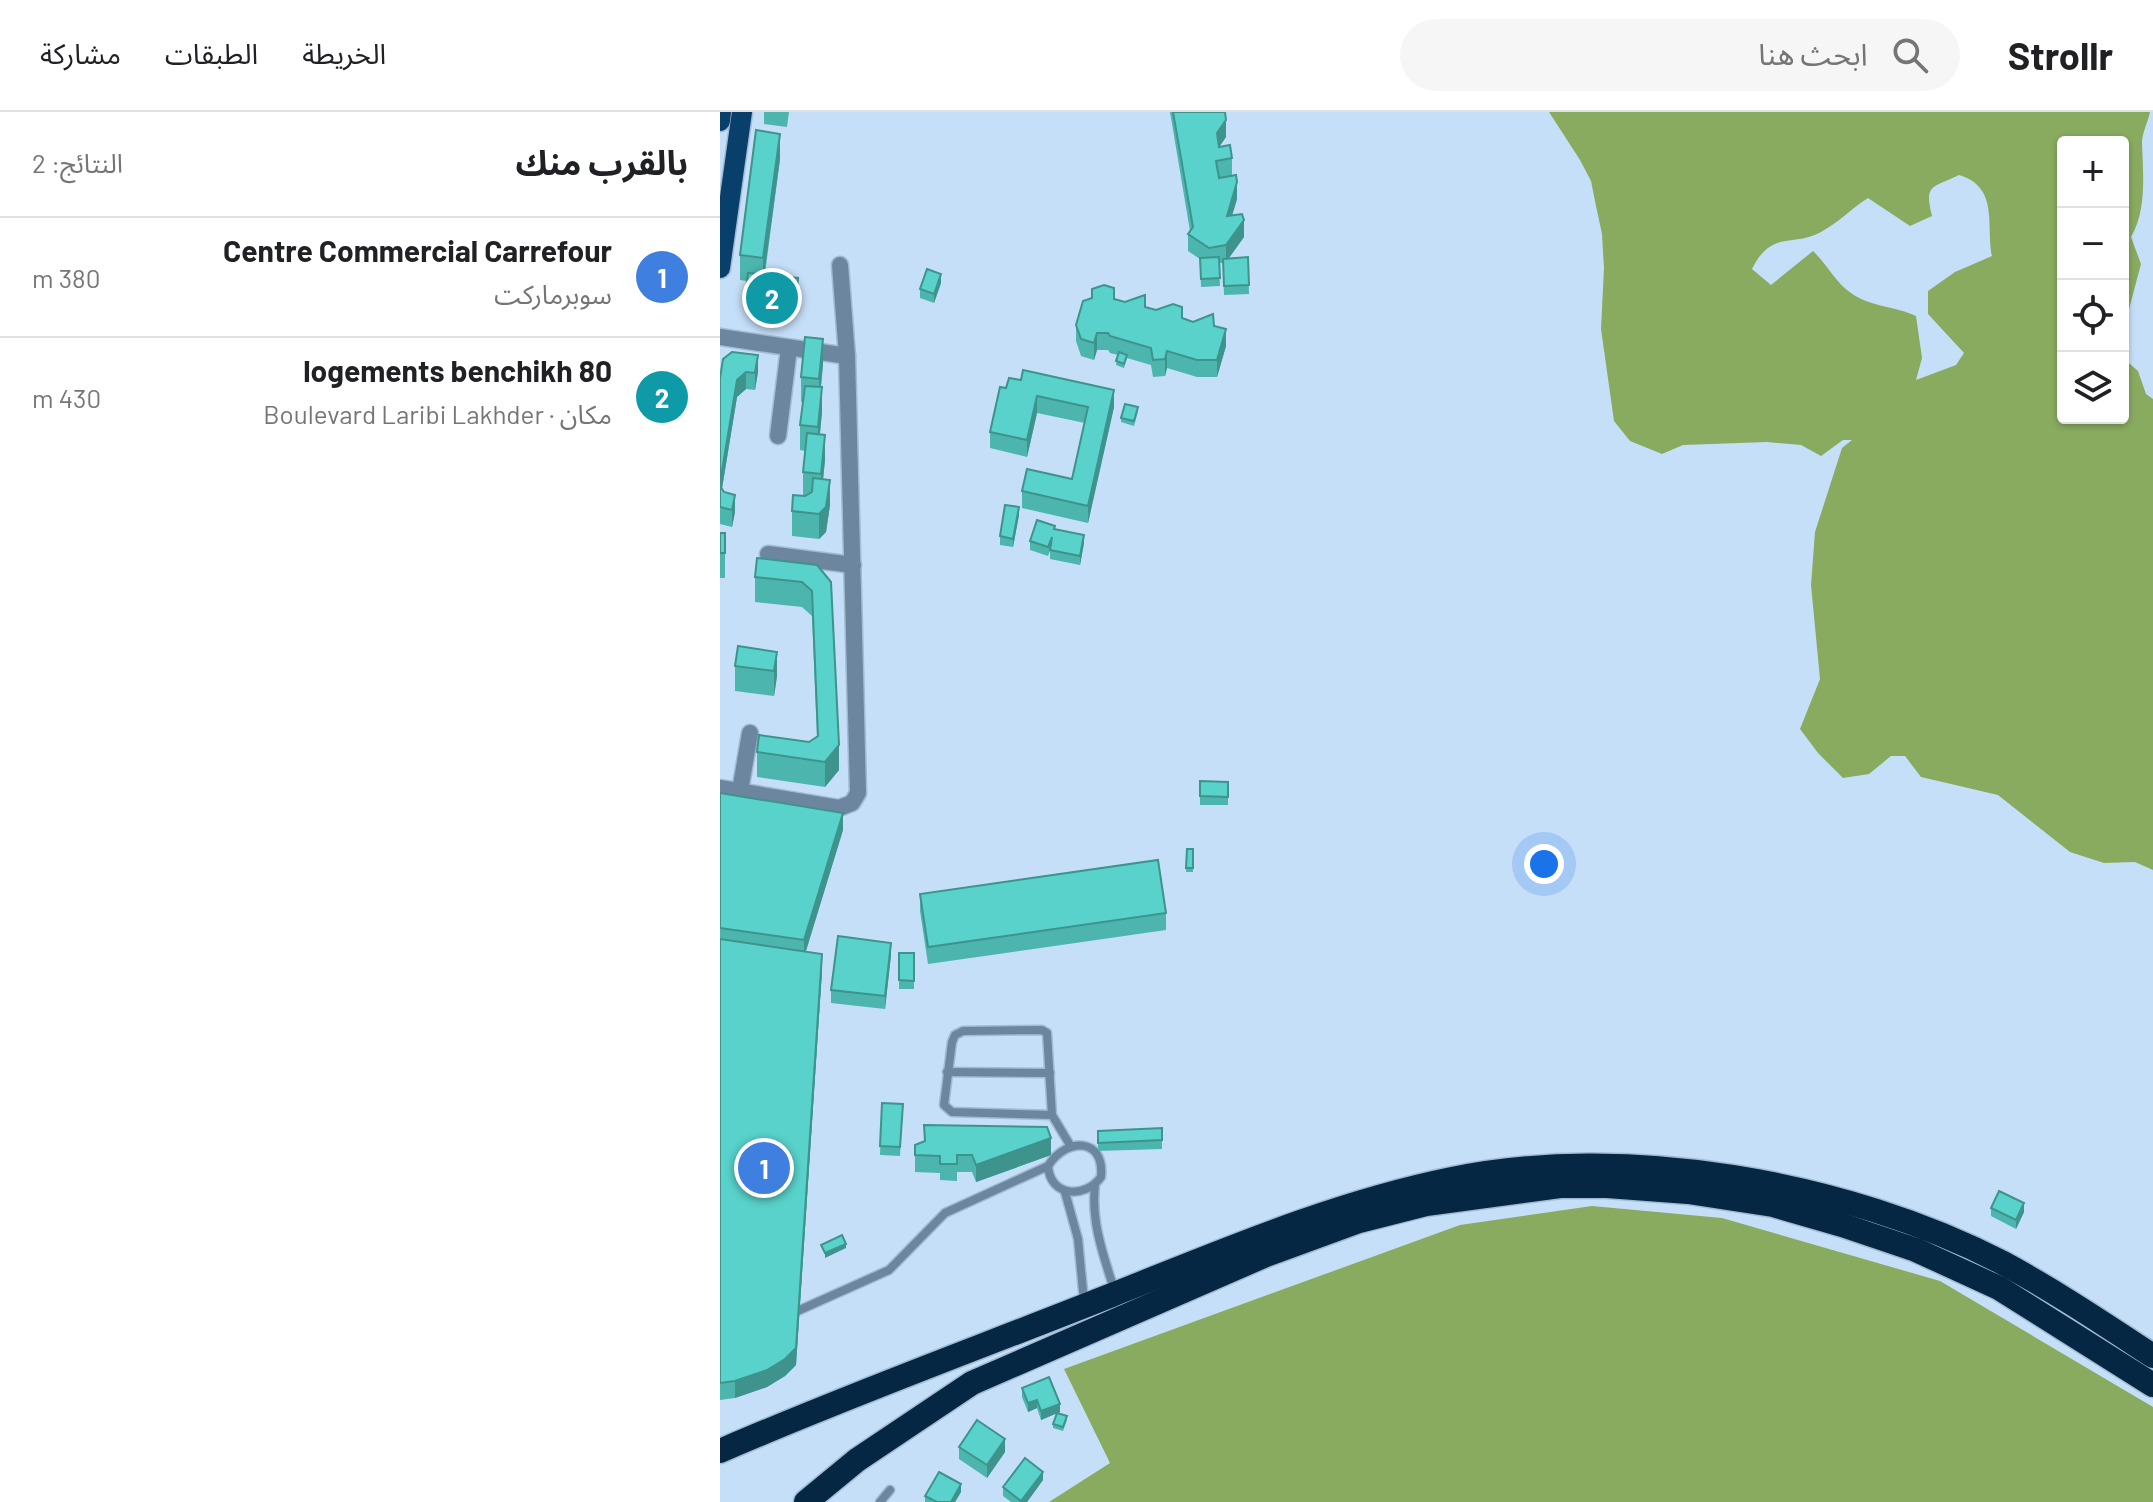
<!DOCTYPE html>
<html lang="ar">
<meta charset="utf-8">
<style>
:root{--surface:#fff;--page:#f6f6f6;--text:#202124;--muted:#757577;--line:#e0e0e0;--accent:#d93025}
body{margin:0;font-family:Barlow,"Noto Sans Arabic",sans-serif;background:var(--page);color:var(--text);direction:rtl}
.controls{position:absolute;right:24px;top:24px;display:grid;overflow:hidden;border-radius:8px;box-shadow:0 2px 6px #0004}
.controls button{width:72px;height:72px;display:grid;place-items:center;padding:0;border:0;border-bottom:2px solid var(--line);background:var(--surface);color:var(--text);font:40px sans-serif}
.you{position:absolute;left:824px;top:752px;width:28px;height:28px;margin:-20px;border:6px solid #fff;border-radius:50%;background:#1a73e8;box-shadow:0 0 0 12px #1a73e833}
.badge{display:grid;place-items:center;width:52px;height:52px;border-radius:50%;background:var(--accent);color:#fff;font-size:26px;font-weight:700}
.pin{position:absolute;translate:-50% -50%;border:4px solid #fff;box-shadow:0 2px 8px #0006}
.list{margin:0;padding:0;list-style:none}
h2{display:flex;justify-content:space-between;align-items:center;height:104px;margin:0;padding:0 32px;font-size:34px}
h2 small{font-size:26px;font-weight:400;color:var(--muted)}
.list li{display:grid;grid-template-columns:52px 1fr auto;gap:24px;align-items:center;box-sizing:border-box;height:120px;padding:0 32px;border-top:2px solid var(--line)}
.list b{display:block;font-size:30px;white-space:nowrap}
.list p{margin:0;font-size:26px;white-space:nowrap;color:var(--muted)}
.list em{font-size:26px;font-style:normal;color:var(--muted)}
.icon{flex:none;width:44px;height:44px;fill:none;stroke:currentColor;stroke-width:2;stroke-linecap:round;stroke-linejoin:round}
.map{position:relative;flex:none;width:1433px;height:1390px;overflow:hidden;direction:ltr}
header{display:flex;align-items:center;gap:48px;box-sizing:border-box;height:112px;padding:0 40px;background:var(--surface);border-bottom:2px solid var(--line)}
header strong{font-size:38px}
nav{display:flex;gap:44px;margin-inline-start:auto;font-size:28px}
.search{width:560px;height:72px;background:var(--page);display:flex;align-items:center;gap:20px;box-sizing:border-box;padding:0 28px;border-radius:44px;color:var(--muted);font-size:30px}
main{display:flex}
aside{flex:1;background:var(--surface)}
.map>svg:first-child{display:block}
</style>
<header>
<strong>Strollr</strong>
<div class="search"><svg class="icon" aria-label="search" viewBox="0 0 24 24"><circle cx="10" cy="10" r="6"/><path d="M15 15l6 6"/></svg>ابحث هنا</div>
<nav><a>الخريطة</a><a>الطبقات</a><a>مشاركة</a></nav>
</header>
<main>
<div class="map">
<svg width="1433" height="1390" viewBox="0 0 1433 1390">
<rect width="100%" height="100%" fill="#c6dff8"/>
<g fill="#88ab60" fill-rule="evenodd">
<path d="M 829,0 L 1430,0 C 1428,10 1422,21 1422,31 C 1423,61 1427,98 1411,125 L 1421,152 L 1403,220 L 1403,30 L 1343,30 L 1343,306 L 1403,306 L 1403,246 L 1418,259 L 1426,282 L 1433,287 L 1433,758 L 1415,750 L 1384,751 L 1350,740 L 1278,683 L 1201,665 L 1185,644 L 1171,644 L 1149,662 L 1123,666 L 1098,641 L 1080,617 L 1100,567 L 1091,473 L 1095,420 L 1122,336 L 1132,328 L 1123,328 L 1101,344 L 1081,333 L 1047,330 L 963,333 L 942,342 L 910,329 L 894,309 L 881,217 L 884,156 L 882,122 L 876,94 L 871,69 L 860,48 ZM 1239,63 C 1279,75 1266,112 1272,144 L 1235,160 L 1208,179 L 1208,202 L 1244,241 L 1236,253 L 1196,268 L 1202,246 L 1196,204 C 1175,194 1150,195 1131,181 C 1115,170 1107,152 1093,139 L 1051,173 L 1032,157 C 1052,117 1071,136 1101,120 C 1118,111 1132,96 1148,86 L 1190,114 L 1212,104 C 1204,72 1212,76 1239,63 Z"/>
<path d="M 872,1094 L 1002,1106 L 1220,1169 L 1433,1295 L 1433,1390 L 329,1390 L 390,1351 L 344,1257 L 740,1113 Z"/>
</g>
<g fill="none" stroke-linecap="round" stroke-linejoin="round">
<g stroke="#a2bbd3" stroke-width="11">
<g id="lane">
<path d="M 227,960 L 330,961"/>
<path d="M 332,1003 L 232,1000 L 224,993 L 232,930 L 235,923 L 243,919 L 322,918 L 327,921 L 332,1003 L 350,1033"/>
<path d="M 375,1073 C 371,1110 383,1142 394,1177"/>
<path d="M 345,1080 L 358,1127 L 364,1189"/>
<path d="M 73,1201 L 169,1158 L 225,1101 L 328,1054 C 346,1025 385,1025 381,1065 C 365,1087 330,1085 328,1054"/>
<path d="M 160,1390 L 170,1378"/>
</g>
</g>
<g stroke="#a2bbd3" stroke-width="19">
<g id="street">
<path d="M 120,153 L 127,244"/>
<path d="M 0,225 L 127,244 L 138,681 L 132,691 L 119,696 L 0,676"/>
<path d="M 58,324 L 69,236"/>
<path d="M 48,442 L 133,453"/>
<path d="M 20,679 L 30,621"/>
</g>
</g>
<g stroke="#a2bbd3" stroke-width="23">
<g id="primary">
<path d="M 0,9 L 1,0"/>
<path d="M 0,156 L 22,0"/>
</g>
</g>
<g stroke="#a2bbd3" stroke-width="27">
<g id="highway">
<path d="M 0,1339 C 129,1283 261,1235 392,1183 C 503,1139 614,1091 732,1067 C 905,1031 1127,1070 1283,1151 C 1335,1179 1384,1212 1433,1244"/>
<path d="M 86,1390 L 137,1348 L 252,1271 L 546,1143 L 639,1109 L 706,1092 L 840,1074 L 887,1074 L 968,1080 L 1053,1093 L 1122,1113 L 1196,1138 L 1279,1176 L 1433,1273"/>
</g>
</g>
<use href="#lane" stroke="#6d86a0" stroke-width="8"/>
<use href="#street" stroke="#6d86a0" stroke-width="16"/>
<use href="#primary" stroke="#093f6b" stroke-width="20"/>
<use href="#highway" stroke="#062743" stroke-width="24"/>
</g>
<g fill="#4cb5ae">
<path d="M 44,0 L 69,0 L 67,15 L 44,12 Z"/>
<path d="M 450,0 L 505,0 L 506,25 L 499,35 L 512,46 L 512,63 L 517,87 L 512,103 L 524,125 L 509,146 L 528,145 L 529,182 L 504,183 L 503,151 L 499,151 L 500,174 L 481,175 L 480,147 L 468,139 L 468,122 L 470,119 Z"/>
<path d="M 60,47 L 45,162 L 78,179 L 76,198 L 26,193 L 27,169 L 20,168 L 20,143 Z"/>
<path d="M 221,171 L 214,191 L 200,186 L 200,177 Z"/>
<path d="M 394,187 L 425,195 L 473,210 L 494,214 L 506,234 L 497,265 L 477,265 L 447,256 L 445,264 L 433,265 L 431,253 L 407,246 L 404,256 L 396,253 L 398,243 L 390,241 L 388,238 L 377,238 L 374,248 L 361,244 L 356,229 L 356,213 Z"/>
<path d="M 3,247 L 38,260 L 35,278 L 26,277 L 17,285 L 2,377 L 15,400 L 12,415 L 0,412 L 0,266 Z"/>
<path d="M 103,252 L 101,275 L 102,300 L 100,322 L 105,348 L 103,368 L 110,393 L 106,420 L 99,427 L 72,424 L 72,399 L 83,384 L 83,360 L 85,339 L 80,338 L 80,313 L 83,290 L 81,290 L 81,265 Z"/>
<path d="M 280,275 L 394,295 L 368,411 L 302,396 L 302,379 L 352,367 L 365,311 L 317,301 L 307,345 L 270,336 L 270,320 Z"/>
<path d="M 418,299 L 414,314 L 401,310 L 401,306 Z"/>
<path d="M 299,403 L 293,435 L 280,433 L 280,424 Z"/>
<path d="M 335,417 L 364,431 L 360,453 L 330,447 L 330,439 L 328,444 L 310,438 L 310,429 Z"/>
<rect x="0" y="421" width="5" height="45"/>
<path d="M 97,453 L 119,658 L 105,675 L 37,665 L 37,640 L 89,630 L 97,625 L 92,504 L 82,495 L 35,490 L 35,465 Z"/>
<path d="M 57,540 L 57,564 L 54,584 L 15,579 L 15,554 Z"/>
<path d="M 480,669 L 508,670 L 508,693 L 480,693 Z"/>
<path d="M 0,681 L 123,718 L 86,839 L 102,859 L 76,1253 L 65,1264 L 47,1275 L 15,1286 L 0,1288 Z"/>
<path d="M 467,737 L 473,737 L 473,760 L 466,760 Z"/>
<path d="M 200,782 L 446,801 L 446,818 L 208,852 L 200,799 Z"/>
<rect x="179" y="841" width="15" height="36"/>
<path d="M 171,843 L 165,897 L 111,891 L 111,878 Z"/>
<path d="M 162,991 L 183,992 L 180,1044 L 160,1043 Z"/>
<path d="M 204,1013 L 331,1043 L 256,1070 L 252,1060 L 237,1060 L 237,1069 L 220,1068 L 220,1061 L 195,1060 L 195,1033 L 204,1029 Z"/>
<path d="M 442,1016 L 442,1037 L 378,1039 L 378,1019 Z"/>
<path d="M 1271,1096 L 1304,1100 L 1296,1117 L 1271,1104 Z"/>
<path d="M 302,1276 L 340,1300 L 338,1301 L 347,1308 L 343,1319 L 333,1316 L 333,1312 L 337,1301 L 321,1308 L 317,1296 L 308,1300 L 302,1285 Z"/>
<path d="M 239,1335 L 285,1340 L 267,1366 L 239,1347 Z"/>
<path d="M 323,1368 L 307,1390 L 291,1390 L 283,1384 L 283,1375 Z"/>
<path d="M 241,1380 L 235,1390 L 205,1390 L 205,1384 Z"/>
</g>
<g fill="#3e938d">
<path d="M 506,8 L 506,25 L 497,38 L 497,21 Z"/>
<path d="M 60,22 L 60,47 L 43,171 L 43,146 Z"/>
<path d="M 517,70 L 517,87 L 507,121 L 507,104 Z"/>
<path d="M 524,108 L 524,125 L 506,150 L 506,133 Z"/>
<path d="M 221,162 L 221,171 L 214,191 L 214,182 Z"/>
<path d="M 506,217 L 506,234 L 497,265 L 497,248 Z"/>
<path d="M 377,221 L 377,238 L 374,248 L 374,231 Z"/>
<path d="M 103,227 L 103,252 L 99,292 L 99,267 Z"/>
<path d="M 447,239 L 447,256 L 445,264 L 445,247 Z"/>
<path d="M 38,243 L 38,260 L 35,278 L 35,261 Z"/>
<path d="M 26,260 L 26,277 L 17,285 L 0,388 L 0,371 L 17,268 Z"/>
<path d="M 102,275 L 102,300 L 98,340 L 98,315 Z"/>
<path d="M 394,278 L 394,295 L 368,411 L 368,394 Z"/>
<path d="M 317,284 L 317,301 L 307,345 L 307,328 Z"/>
<path d="M 105,323 L 105,348 L 101,387 L 101,362 Z"/>
<path d="M 110,368 L 110,393 L 106,420 L 99,427 L 99,402 Z"/>
<path d="M 15,383 L 15,400 L 12,415 L 12,398 Z"/>
<path d="M 299,395 L 299,403 L 293,435 L 293,427 Z"/>
<path d="M 364,423 L 364,431 L 360,453 L 360,444 Z"/>
<path d="M 57,540 L 57,564 L 54,584 L 54,559 Z"/>
<path d="M 119,633 L 119,658 L 105,675 L 105,650 Z"/>
<path d="M 123,701 L 123,718 L 84,845 L 84,828 Z"/>
<path d="M 171,831 L 171,843 L 165,897 L 165,884 Z"/>
<path d="M 102,842 L 102,859 L 76,1253 L 65,1264 L 47,1275 L 15,1286 L 15,1269 Z"/>
<path d="M 331,1026 L 331,1043 L 256,1070 L 256,1053 Z"/>
<path d="M 1304,1091 L 1304,1100 L 1296,1117 L 1296,1108 Z"/>
<path d="M 126,1132 L 126,1136 L 105,1146 L 105,1141 Z"/>
<path d="M 317,1288 L 317,1296 L 308,1300 L 308,1291 Z"/>
<path d="M 340,1292 L 340,1300 L 321,1308 L 321,1299 Z"/>
<path d="M 285,1327 L 285,1340 L 267,1366 L 267,1353 Z"/>
<path d="M 323,1360 L 323,1368 L 307,1390 L 301,1390 Z"/>
<path d="M 241,1372 L 241,1380 L 235,1390 L 231,1390 Z"/>
</g>
<g fill="#58d2ca" stroke="#3e938d" stroke-width="2">
<path d="M 453,0 L 505,0 L 506,8 L 497,21 L 499,35 L 510,33 L 512,46 L 496,49 L 499,66 L 516,63 L 517,70 L 507,104 L 522,102 L 524,108 L 506,133 L 489,136 L 468,122 L 473,115 Z"/>
<path d="M 36,18 L 60,22 L 43,146 L 20,143 Z"/>
<path d="M 499,145 L 500,166 L 481,167 L 480,146 Z"/>
<path d="M 528,145 L 529,173 L 504,174 L 503,147 Z"/>
<path d="M 207,157 L 221,162 L 214,182 L 200,177 Z"/>
<path d="M 28,161 L 78,166 L 76,185 L 26,180 Z"/>
<path d="M 384,173 L 394,176 L 394,187 L 405,190 L 425,183 L 425,195 L 436,198 L 453,192 L 462,195 L 462,206 L 473,210 L 493,202 L 494,214 L 506,217 L 497,248 L 477,248 L 447,239 L 445,247 L 433,248 L 431,236 L 390,224 L 388,221 L 377,221 L 374,231 L 361,227 L 356,213 L 363,189 L 372,186 L 372,177 Z"/>
<path d="M 85,225 L 103,227 L 99,267 L 81,265 Z"/>
<path d="M 12,240 L 38,243 L 35,261 L 26,260 L 17,268 L 0,371 L 0,266 L 3,247 Z"/>
<path d="M 399,240 L 407,243 L 404,252 L 396,249 Z"/>
<path d="M 303,258 L 394,278 L 368,394 L 302,379 L 307,357 L 352,367 L 368,295 L 317,284 L 307,328 L 270,320 L 280,275 L 286,276 L 289,266 L 301,268 Z"/>
<path d="M 85,274 L 102,275 L 98,315 L 80,313 Z"/>
<path d="M 405,292 L 418,295 L 414,309 L 401,306 Z"/>
<path d="M 87,321 L 105,323 L 101,362 L 83,360 Z"/>
<path d="M 93,366 L 110,368 L 106,395 L 99,402 L 72,399 L 73,383 L 85,384 L 92,380 Z"/>
<path d="M 0,374 L 4,380 L 15,383 L 12,398 L 0,395 Z"/>
<path d="M 285,393 L 299,395 L 293,427 L 280,424 Z"/>
<path d="M 317,408 L 335,414 L 334,417 L 364,423 L 360,444 L 330,438 L 332,425 L 328,435 L 310,429 Z"/>
<rect x="0" y="421" width="5" height="20"/>
<path d="M 37,446 L 97,453 L 111,470 L 119,633 L 105,650 L 37,640 L 39,623 L 89,630 L 98,624 L 92,479 L 82,470 L 35,465 Z"/>
<path d="M 18,534 L 57,540 L 54,559 L 15,554 Z"/>
<path d="M 480,669 L 508,670 L 508,685 L 480,684 Z"/>
<path d="M 0,681 L 123,701 L 84,828 L 0,816 Z"/>
<path d="M 467,737 L 473,737 L 473,756 L 466,756 Z"/>
<path d="M 438,748 L 446,801 L 208,835 L 200,782 Z"/>
<path d="M 118,824 L 171,831 L 165,884 L 111,878 Z"/>
<path d="M 0,827 L 102,842 L 76,1236 L 65,1247 L 47,1258 L 15,1269 L 0,1271 Z"/>
<path d="M 179,841 L 194,841 L 194,869 L 179,868 Z"/>
<path d="M 162,991 L 183,992 L 180,1035 L 160,1034 Z"/>
<path d="M 204,1013 L 327,1015 L 331,1026 L 256,1053 L 252,1043 L 237,1043 L 237,1052 L 220,1052 L 220,1044 L 195,1043 L 195,1033 L 205,1029 Z"/>
<path d="M 442,1016 L 442,1028 L 378,1031 L 378,1019 Z"/>
<path d="M 1279,1079 L 1304,1091 L 1296,1108 L 1271,1096 Z"/>
<path d="M 122,1123 L 126,1132 L 105,1141 L 101,1133 Z"/>
<path d="M 329,1265 L 340,1292 L 321,1299 L 317,1288 L 308,1291 L 302,1276 Z"/>
<path d="M 337,1301 L 347,1304 L 343,1315 L 333,1312 Z"/>
<path d="M 257,1308 L 285,1327 L 267,1353 L 239,1335 Z"/>
<path d="M 305,1346 L 323,1360 L 301,1389 L 283,1375 Z"/>
<path d="M 219,1360 L 241,1372 L 231,1390 L 217,1390 L 205,1384 Z"/>
</g>
</svg>
<div class="controls">
<button>+</button>
<button>−</button>
<button><svg class="icon" aria-label="locate" viewBox="0 0 24 24"><circle cx="12" cy="12" r="6"/><path d="M12 2v4M12 18v4M2 12h4M18 12h4"/></svg></button>
<button><svg class="icon" aria-label="layers" viewBox="0 0 24 24"><path d="M12 4l9 5-9 5-9-5zM3 14l9 5 9-5"/></svg></button>
</div>
<div class="you"></div>
<div class="pin badge" style="left:44px;top:1056px;background:#3f7fe0">1</div>
<div class="pin badge" style="left:52px;top:186px;background:#0f9aa8">2</div>
</div>
<aside>
<h2>بالقرب منك<small>النتائج: 2</small></h2>
<ul class="list">
<li><span class="badge" style="background:#3f7fe0">1</span><div><b>Centre Commercial Carrefour</b><p>سوبرماركت</p></div><em>380 m</em></li>
<li><span class="badge" style="background:#0f9aa8">2</span><div><b>80 logements benchikh</b><p>مكان · Boulevard Laribi Lakhder</p></div><em>430 m</em></li>
</ul>
</aside>
</main>
